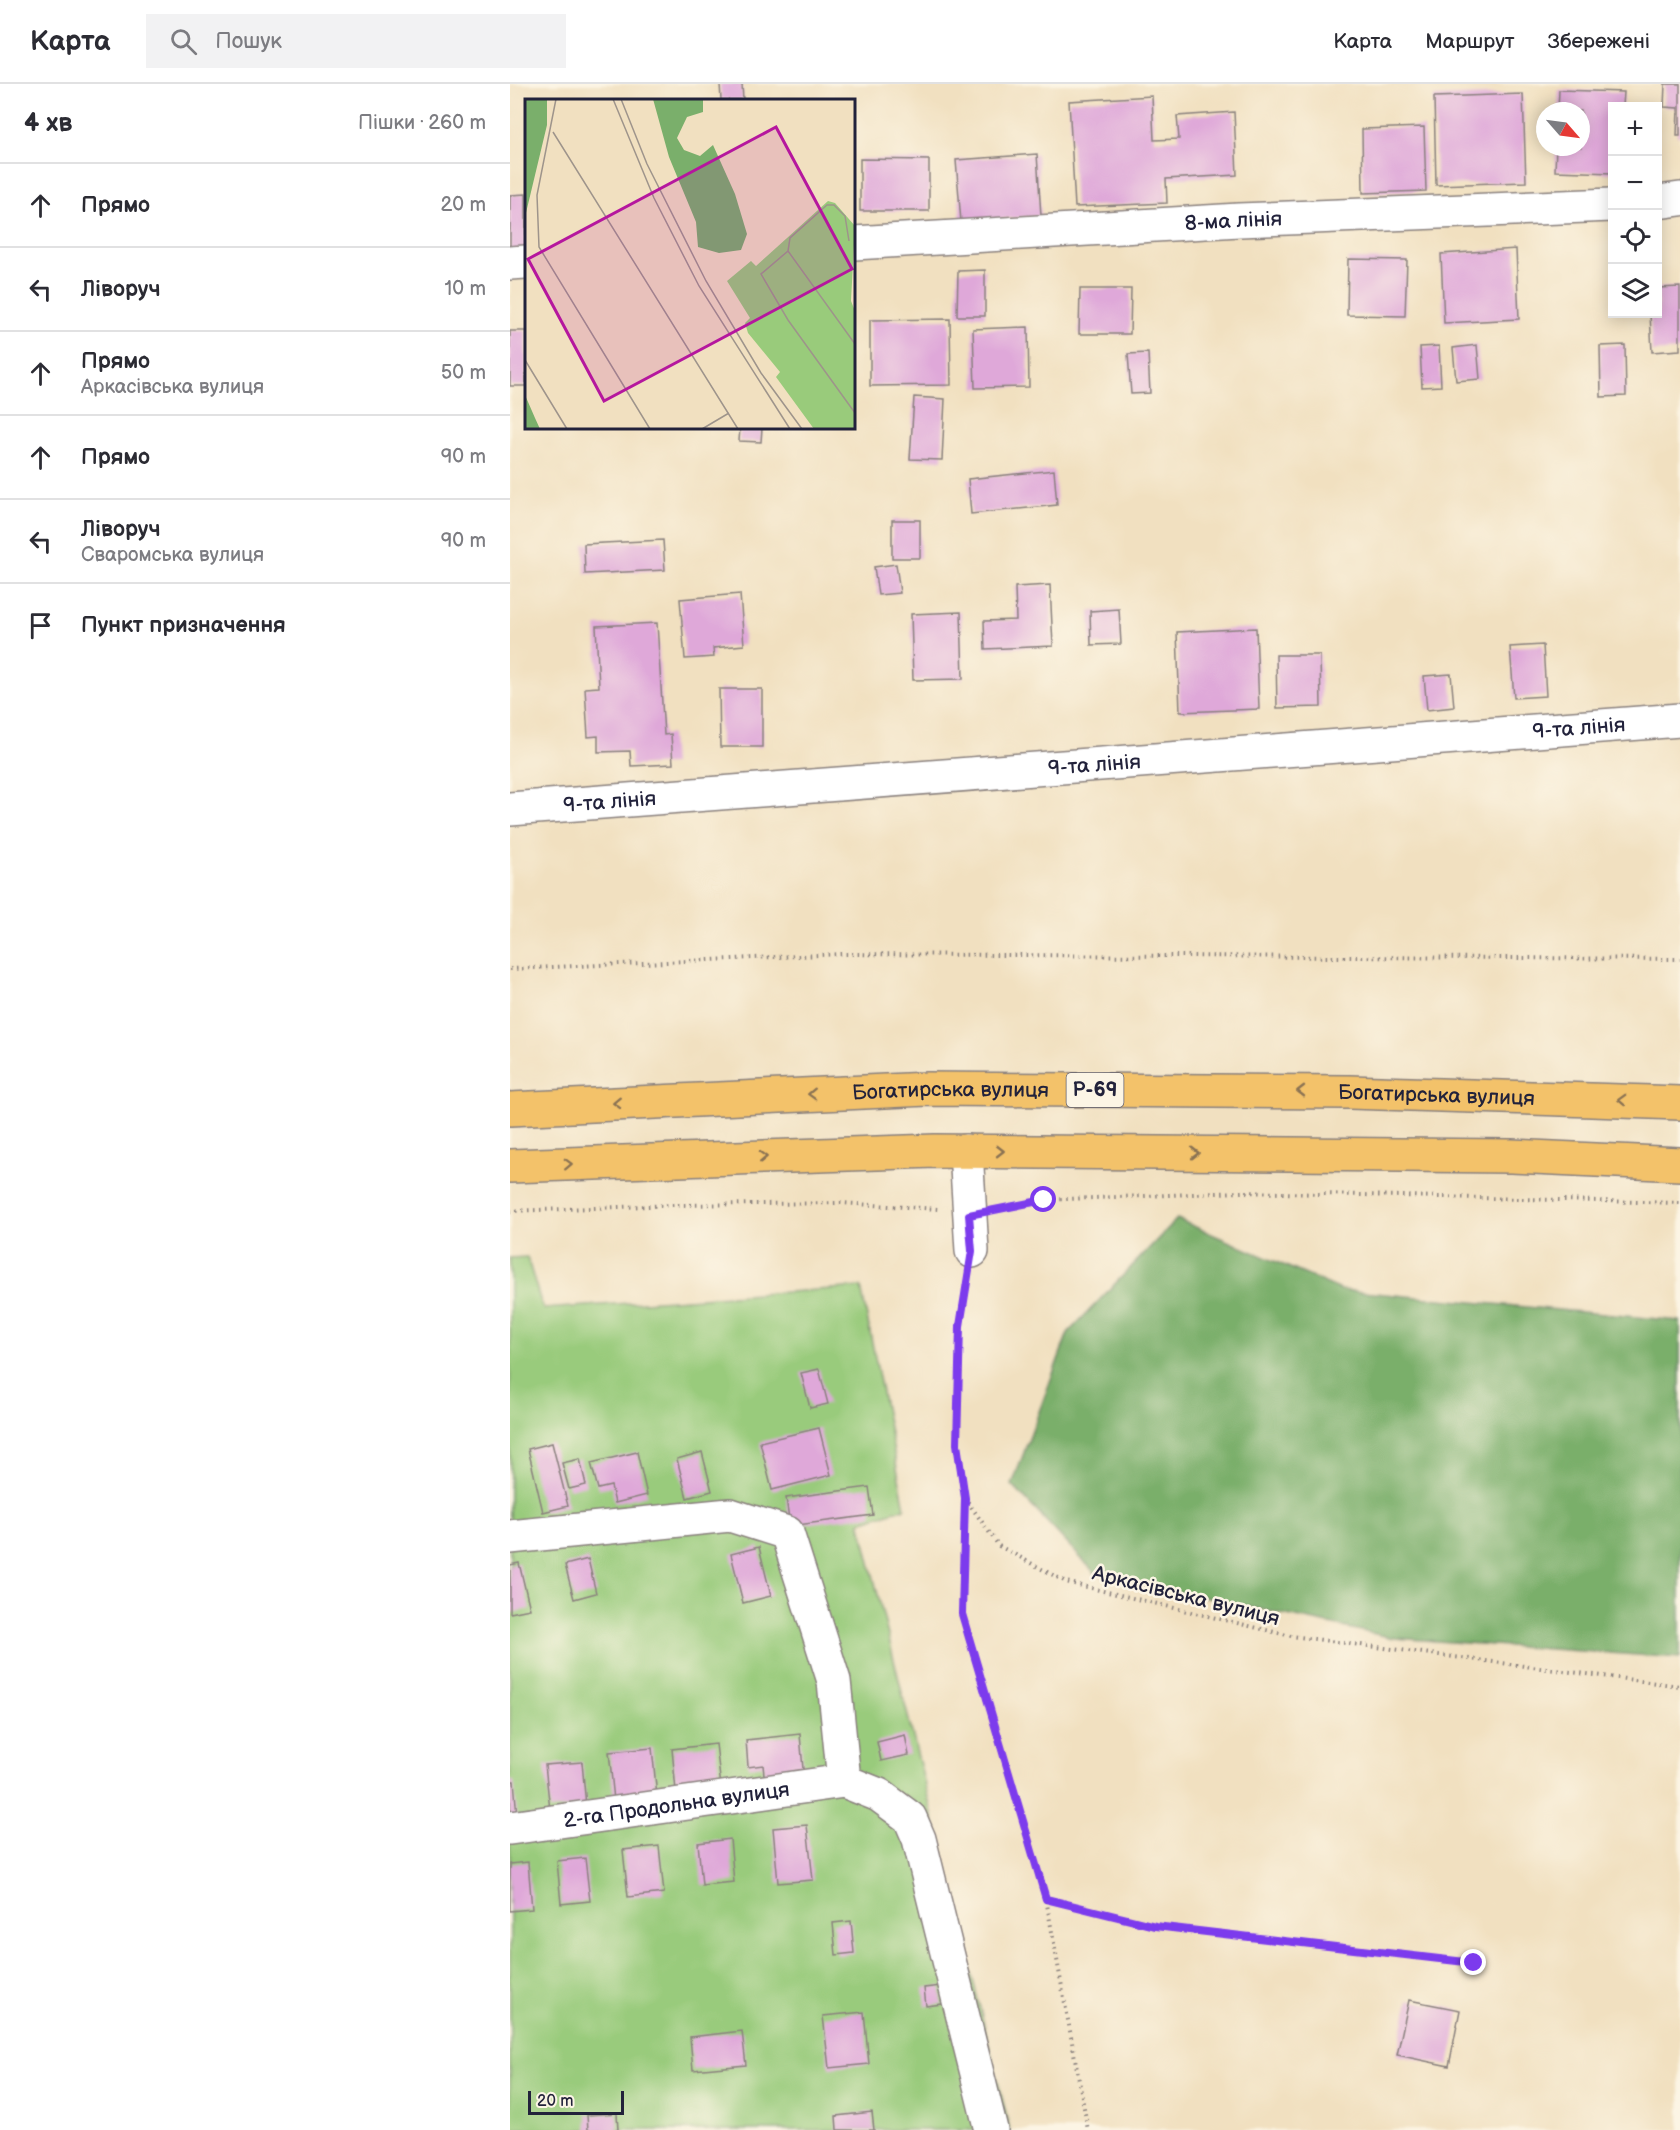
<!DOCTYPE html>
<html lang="uk">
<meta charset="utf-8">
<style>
:root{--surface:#fff;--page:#f2f2f3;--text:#2b2b33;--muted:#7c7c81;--line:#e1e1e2}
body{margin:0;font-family:"Balsamiq Sans",sans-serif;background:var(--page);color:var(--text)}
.controls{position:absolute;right:18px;top:18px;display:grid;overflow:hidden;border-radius:0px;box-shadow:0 3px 15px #0003}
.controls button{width:54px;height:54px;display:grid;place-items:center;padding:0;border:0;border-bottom:2px solid var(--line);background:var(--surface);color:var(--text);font:30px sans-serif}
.compass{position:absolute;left:1026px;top:18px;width:54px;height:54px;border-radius:50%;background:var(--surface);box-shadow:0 3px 15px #0003;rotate:118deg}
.scale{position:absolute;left:18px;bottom:15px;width:96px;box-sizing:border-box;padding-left:6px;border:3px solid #22223b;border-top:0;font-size:16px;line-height:21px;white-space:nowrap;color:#22223b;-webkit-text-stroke:4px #fcf5e5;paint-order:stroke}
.stop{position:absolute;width:18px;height:18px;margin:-14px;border:4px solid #7c3aed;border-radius:50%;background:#fff}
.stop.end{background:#7c3aed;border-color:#fff;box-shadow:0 2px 6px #0008}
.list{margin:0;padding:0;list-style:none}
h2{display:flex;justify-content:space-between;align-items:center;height:78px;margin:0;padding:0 24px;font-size:26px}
h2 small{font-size:20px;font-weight:400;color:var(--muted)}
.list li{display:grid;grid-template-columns:39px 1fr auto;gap:18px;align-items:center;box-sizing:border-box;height:84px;padding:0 24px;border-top:2px solid var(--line)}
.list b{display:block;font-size:22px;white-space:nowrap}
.list p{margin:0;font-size:20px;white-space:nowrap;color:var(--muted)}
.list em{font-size:20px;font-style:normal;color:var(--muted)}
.icon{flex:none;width:33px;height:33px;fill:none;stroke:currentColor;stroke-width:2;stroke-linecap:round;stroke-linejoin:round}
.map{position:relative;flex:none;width:1170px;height:2046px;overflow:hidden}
header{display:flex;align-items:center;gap:36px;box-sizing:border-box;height:84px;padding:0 30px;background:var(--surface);border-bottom:2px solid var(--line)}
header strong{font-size:28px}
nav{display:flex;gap:33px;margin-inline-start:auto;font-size:21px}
.search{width:420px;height:54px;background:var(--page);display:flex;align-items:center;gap:15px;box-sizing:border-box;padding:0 21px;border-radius:0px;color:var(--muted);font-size:22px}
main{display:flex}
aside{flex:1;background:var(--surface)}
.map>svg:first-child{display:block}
</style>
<header>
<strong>Карта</strong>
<div class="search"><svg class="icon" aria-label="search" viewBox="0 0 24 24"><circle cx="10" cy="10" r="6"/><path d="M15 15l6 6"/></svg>Пошук</div>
<nav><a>Карта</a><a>Маршрут</a><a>Збережені</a></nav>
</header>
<main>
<aside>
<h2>4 хв<small>Пішки · 260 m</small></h2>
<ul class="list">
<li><svg class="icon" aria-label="ahead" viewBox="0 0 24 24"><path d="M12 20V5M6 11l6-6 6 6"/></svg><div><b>Прямо</b></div><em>20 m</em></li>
<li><svg class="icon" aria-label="left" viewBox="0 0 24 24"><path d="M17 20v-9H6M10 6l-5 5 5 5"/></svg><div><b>Ліворуч</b></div><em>10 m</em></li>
<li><svg class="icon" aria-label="ahead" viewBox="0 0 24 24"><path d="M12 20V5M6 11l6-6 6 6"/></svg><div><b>Прямо</b><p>Аркасівська вулиця</p></div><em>50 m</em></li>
<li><svg class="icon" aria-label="ahead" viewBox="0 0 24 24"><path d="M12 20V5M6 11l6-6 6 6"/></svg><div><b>Прямо</b></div><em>90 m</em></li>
<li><svg class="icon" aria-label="left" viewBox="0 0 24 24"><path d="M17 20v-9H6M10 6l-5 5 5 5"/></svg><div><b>Ліворуч</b><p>Сваромська вулиця</p></div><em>90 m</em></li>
<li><svg class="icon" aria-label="arrive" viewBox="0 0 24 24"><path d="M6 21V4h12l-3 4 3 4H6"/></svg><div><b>Пункт призначення</b></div></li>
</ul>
</aside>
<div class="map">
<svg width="1170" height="2046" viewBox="0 0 1170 2046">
<rect width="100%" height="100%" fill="#fcf5e5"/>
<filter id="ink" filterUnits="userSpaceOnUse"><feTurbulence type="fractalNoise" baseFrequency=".0167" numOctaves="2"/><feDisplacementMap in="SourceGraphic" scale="12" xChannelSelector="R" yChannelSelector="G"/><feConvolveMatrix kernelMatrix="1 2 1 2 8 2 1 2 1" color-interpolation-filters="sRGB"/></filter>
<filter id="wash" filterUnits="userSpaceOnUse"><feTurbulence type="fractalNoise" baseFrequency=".008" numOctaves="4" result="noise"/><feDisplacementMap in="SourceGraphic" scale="24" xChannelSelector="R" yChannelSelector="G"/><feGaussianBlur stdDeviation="1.35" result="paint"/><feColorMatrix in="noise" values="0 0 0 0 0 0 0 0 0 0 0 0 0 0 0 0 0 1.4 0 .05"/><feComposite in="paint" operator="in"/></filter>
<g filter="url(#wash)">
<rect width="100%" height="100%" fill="#f1e0c0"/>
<path fill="#99cb7b" stroke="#5e765b" stroke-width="1.5" d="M 17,1173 L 33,1225 L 351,1203 L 395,1424 L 350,1438 L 500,2046 L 0,2046 L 0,1174 Z"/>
<path fill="#7aaf6b" stroke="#4e6853" stroke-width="1.5" d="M 667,1135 L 831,1206 L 1170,1237 L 1170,1574 L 884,1554 L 586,1490 L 502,1401 L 558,1249 Z"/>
<g id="blocks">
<g fill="#dfa8d9">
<path d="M 210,0 L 232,0 L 233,16 L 211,16 Z"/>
<path d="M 1155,0 L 1170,0 L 1170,52 L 1167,52 L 1168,24 L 1154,23 Z"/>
<path d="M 1049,6 L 1114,8 L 1113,22 L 1102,22 L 1102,89 L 1045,87 L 1046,63 L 1071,63 L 1071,27 L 1048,27 Z"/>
<path d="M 1013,10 L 1016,98 L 926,101 L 924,13 Z"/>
<path d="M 642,12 L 644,56 L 669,55 L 667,32 L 724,28 L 727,91 L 656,95 L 657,119 L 565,123 L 559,17 Z"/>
<path d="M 914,43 L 916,107 L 853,109 L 852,45 Z"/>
<path d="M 527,70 L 531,132 L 451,138 L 446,76 Z"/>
<path d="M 350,75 L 419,76 L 419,127 L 350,127 Z"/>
<path d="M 16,110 L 16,166 L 0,167 L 0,111 Z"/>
<path d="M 1006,165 L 1009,235 L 934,239 L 931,170 Z"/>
<path d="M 838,175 L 897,176 L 895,232 L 837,231 Z"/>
<path d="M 475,186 L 475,232 L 447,232 L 448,187 Z"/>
<path d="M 1170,203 L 1170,266 L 1142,268 L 1140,230 L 1148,230 L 1148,204 Z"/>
<path d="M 570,205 L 621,205 L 620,250 L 569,250 Z"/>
<path d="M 440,235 L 441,301 L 360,302 L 360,236 Z"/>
<path d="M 518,243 L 519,303 L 465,304 L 463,245 Z"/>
<rect x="0" y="247" width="16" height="55"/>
<path d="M 967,261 L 970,295 L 946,297 L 943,264 Z"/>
<path d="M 1115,261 L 1116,312 L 1091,313 L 1090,262 Z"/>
<path d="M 929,262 L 931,302 L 912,303 L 910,263 Z"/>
<path d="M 638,269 L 640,309 L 621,310 L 618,270 Z"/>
<path d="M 404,313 L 435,315 L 432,376 L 400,375 Z"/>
<path d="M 230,344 L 252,344 L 251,358 L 229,357 Z"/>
<path d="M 544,386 L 547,421 L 461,430 L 458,395 Z"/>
<rect x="382" y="436" width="28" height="38"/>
<path d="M 153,456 L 155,486 L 75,490 L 74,460 Z"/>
<path d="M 386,480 L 390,509 L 368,511 L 364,483 Z"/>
<path d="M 540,501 L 543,562 L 475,565 L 474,537 L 506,536 L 505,503 Z"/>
<path d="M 230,510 L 234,561 L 203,564 L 204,573 L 175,575 L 170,515 Z"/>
<path d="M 609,525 L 611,560 L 581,561 L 580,527 Z"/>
<path d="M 451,528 L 453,595 L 403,596 L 401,530 Z"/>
<path d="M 147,539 L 154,651 L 161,650 L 163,680 L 121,682 L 120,667 L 88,668 L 88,652 L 78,653 L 75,604 L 89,603 L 86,542 Z"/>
<path d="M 746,544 L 749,625 L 670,628 L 667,548 Z"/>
<path d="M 1033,561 L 1036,612 L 1004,614 L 1000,563 Z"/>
<path d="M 766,571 L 810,571 L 811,623 L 767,624 Z"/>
<path d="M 941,590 L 944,623 L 917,626 L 914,592 Z"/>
<path d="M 209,605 L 252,605 L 252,663 L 210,663 Z"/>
<path d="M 309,1285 L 318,1320 L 300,1324 L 291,1289 Z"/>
<path d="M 309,1344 L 321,1391 L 262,1406 L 250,1358 Z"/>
<path d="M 42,1359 L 58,1422 L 33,1428 L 18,1365 Z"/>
<path d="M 127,1368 L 137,1411 L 105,1419 L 101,1402 L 88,1405 L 81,1379 Z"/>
<path d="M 192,1368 L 202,1407 L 177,1414 L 167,1375 Z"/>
<path d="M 70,1375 L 76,1401 L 59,1405 L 52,1379 Z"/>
<path d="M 359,1403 L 363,1431 L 280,1442 L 276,1414 Z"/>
<path d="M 249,1463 L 261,1512 L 233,1519 L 221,1470 Z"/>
<path d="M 78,1475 L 86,1509 L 64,1515 L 55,1481 Z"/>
<path d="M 9,1479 L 20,1525 L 0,1529 L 0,1481 Z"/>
<path d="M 290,1650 L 294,1697 L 255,1701 L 253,1681 L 238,1683 L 236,1656 Z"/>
<path d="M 395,1651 L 399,1671 L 371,1677 L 367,1658 Z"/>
<path d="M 206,1660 L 211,1703 L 166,1707 L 162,1665 Z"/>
<path d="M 142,1664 L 147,1712 L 104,1716 L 99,1668 Z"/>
<path d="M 72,1678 L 76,1722 L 40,1726 L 35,1681 Z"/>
<path d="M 0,1697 L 4,1697 L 7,1732 L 0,1733 Z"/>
<path d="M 297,1741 L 303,1796 L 268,1799 L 263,1744 Z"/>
<path d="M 220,1755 L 224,1798 L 192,1801 L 188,1759 Z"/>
<path d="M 149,1762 L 154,1809 L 118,1813 L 113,1766 Z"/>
<path d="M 75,1774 L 80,1817 L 51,1820 L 47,1777 Z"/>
<path d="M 18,1778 L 22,1825 L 0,1827 L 0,1780 Z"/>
<path d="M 341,1837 L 344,1869 L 326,1871 L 323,1839 Z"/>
<path d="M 431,1902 L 432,1920 L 416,1922 L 414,1904 Z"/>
<path d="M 899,1916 L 950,1926 L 939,1982 L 887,1971 Z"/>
<path d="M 354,1928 L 359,1980 L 319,1984 L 313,1932 Z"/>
<path d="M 232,1947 L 236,1981 L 183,1986 L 180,1953 Z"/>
<path d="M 362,2028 L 364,2046 L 327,2046 L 326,2032 Z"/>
<path d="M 107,2029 L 108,2046 L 78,2046 L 77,2031 Z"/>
</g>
</g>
</g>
<g filter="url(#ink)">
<use href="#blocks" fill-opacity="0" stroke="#8a817e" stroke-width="1.5"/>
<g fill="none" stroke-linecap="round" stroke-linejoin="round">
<g stroke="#8a817e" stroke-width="36">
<g id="minor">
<path d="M 1148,118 L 1170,115"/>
<path id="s1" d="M 344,159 L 729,136 L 1102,121"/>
<path d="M 0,179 L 16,178"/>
<path id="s2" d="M 0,725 L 1170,636"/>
<path d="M 456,1067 L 462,1167"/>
<path d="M 0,1453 L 220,1431 L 277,1449 L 324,1597 L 334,1697 L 369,1711 L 400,1734 L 409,1755 L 481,2046"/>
<path id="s3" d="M 0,1744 L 334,1697"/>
</g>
</g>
<g stroke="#8a817e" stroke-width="36">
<g id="primary">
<path id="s4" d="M 0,1025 L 417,1005 L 839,1008 L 1170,1019"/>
<path d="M 0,1082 L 425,1067 L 1001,1072 L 1170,1080"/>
</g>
</g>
<g stroke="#8a817e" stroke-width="4" stroke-dasharray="1.5 4.5" stroke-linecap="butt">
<path d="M 0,885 L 332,870 L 1170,875"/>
<path d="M 491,1124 L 534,1116 L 732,1108 L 1170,1119"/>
<path d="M 0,1127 L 165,1121 L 331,1119 L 428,1125"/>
<path d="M 457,1198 L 450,1242 L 447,1360 L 455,1414 L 489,1462 L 556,1498 L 781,1552 L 1170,1602"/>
<path d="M 455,1415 L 452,1530 L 536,1815 L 578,2046"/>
<path d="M 536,1815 L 645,1842 L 964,1879"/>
</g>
<use href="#minor" stroke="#fff" stroke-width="33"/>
<use href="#primary" stroke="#f3c26a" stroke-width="33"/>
</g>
<defs><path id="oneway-chevron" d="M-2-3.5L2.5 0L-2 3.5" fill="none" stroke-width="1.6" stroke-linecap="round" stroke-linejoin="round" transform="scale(1.5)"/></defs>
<g stroke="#8a7252">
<use href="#oneway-chevron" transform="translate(791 1007) rotate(-180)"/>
<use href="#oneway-chevron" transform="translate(302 1010) rotate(178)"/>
<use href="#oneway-chevron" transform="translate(1112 1016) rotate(-178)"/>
<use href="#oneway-chevron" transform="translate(107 1019) rotate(178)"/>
<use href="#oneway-chevron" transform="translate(490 1067)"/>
<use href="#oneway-chevron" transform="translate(685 1069)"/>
<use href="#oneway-chevron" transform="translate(253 1073) rotate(-2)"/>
<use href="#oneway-chevron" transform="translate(58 1080) rotate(-2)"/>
</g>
</g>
<g fill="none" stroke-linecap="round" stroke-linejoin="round" filter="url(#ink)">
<path stroke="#7c3aed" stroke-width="8" d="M 534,1116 L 459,1131 L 462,1167 L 450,1242 L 447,1360 L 455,1414 L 452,1530 L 536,1815 L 645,1842 L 964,1879"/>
</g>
<g text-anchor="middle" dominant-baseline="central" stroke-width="5" stroke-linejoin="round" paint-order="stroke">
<rect fill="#fcf5e5" stroke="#63616e" stroke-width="1.5" x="556.5" y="989" width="57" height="34" rx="4.5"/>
<g font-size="20" font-weight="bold" fill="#22223b">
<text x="585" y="1006">Р-69</text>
</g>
<g font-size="21" fill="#22223b" stroke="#fcf5e5">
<text stroke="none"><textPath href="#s1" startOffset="380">8-ма лінія</textPath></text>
<text stroke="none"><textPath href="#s2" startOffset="1072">9-та лінія</textPath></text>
<text stroke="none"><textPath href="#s2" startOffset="586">9-та лінія</textPath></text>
<text stroke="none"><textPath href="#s2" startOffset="100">9-та лінія</textPath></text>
<text stroke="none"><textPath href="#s4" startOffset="441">Богатирська вулиця</textPath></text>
<text stroke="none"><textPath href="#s4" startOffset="927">Богатирська вулиця</textPath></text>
<text transform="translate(676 1512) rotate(14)">Аркасівська вулиця</text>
<text stroke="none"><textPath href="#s3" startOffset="168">2-га Продольна вулиця</textPath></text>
</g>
</g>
<g transform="translate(15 15)">
<rect width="330" height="330" fill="#f1e0c0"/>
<path d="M 303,102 L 310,104 L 330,127 L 326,202 L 330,212 L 330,330 L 289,330 L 251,278 L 255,273 L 223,234 L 220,224 L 225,219 L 202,182 L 226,162 L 231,167 Z" fill="#99cb7b"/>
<path d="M 0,0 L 22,0 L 22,26 L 0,118 ZM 128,0 L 178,0 L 178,13 L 162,18 L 152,39 L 159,51 L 175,57 L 188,46 L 210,95 L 222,135 L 216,151 L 194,154 L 173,148 L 171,123 L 144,58 ZM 0,296 L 10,319 L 15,330 L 0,330 Z" fill="#7aaf6b"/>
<path fill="none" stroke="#9e948b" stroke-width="1.5" d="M 31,0 L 12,96 L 14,148 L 125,330M 88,0 L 129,99 L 174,187 L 265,330M 96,0 L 122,65 L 181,182 L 236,274 L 277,330M 28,33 L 213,330M 324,142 L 320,117 L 309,106 L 302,106 L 265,139 L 263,152 L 236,175 L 263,221 L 330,314M 263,152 L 330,245M 0,261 L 42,330M 177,330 L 204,314"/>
<path fill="#b5179e" fill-opacity="0.15" stroke="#b5179e" stroke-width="3" d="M 251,28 L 327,170 L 79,302 L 3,160 Z"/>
<rect width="330" height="330" fill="none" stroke="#22223b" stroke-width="3"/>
</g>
</svg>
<div class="controls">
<button>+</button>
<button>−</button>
<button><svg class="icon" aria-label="locate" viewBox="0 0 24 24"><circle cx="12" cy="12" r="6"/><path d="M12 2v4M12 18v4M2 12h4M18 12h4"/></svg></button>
<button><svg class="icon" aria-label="layers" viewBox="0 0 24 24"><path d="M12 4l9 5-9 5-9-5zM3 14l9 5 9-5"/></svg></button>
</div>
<svg class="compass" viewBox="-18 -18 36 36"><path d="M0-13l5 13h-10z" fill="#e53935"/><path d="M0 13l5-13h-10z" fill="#7c7c81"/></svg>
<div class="scale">20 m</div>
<div class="stop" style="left:534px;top:1116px"></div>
<div class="stop end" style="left:964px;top:1879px"></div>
</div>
</main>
